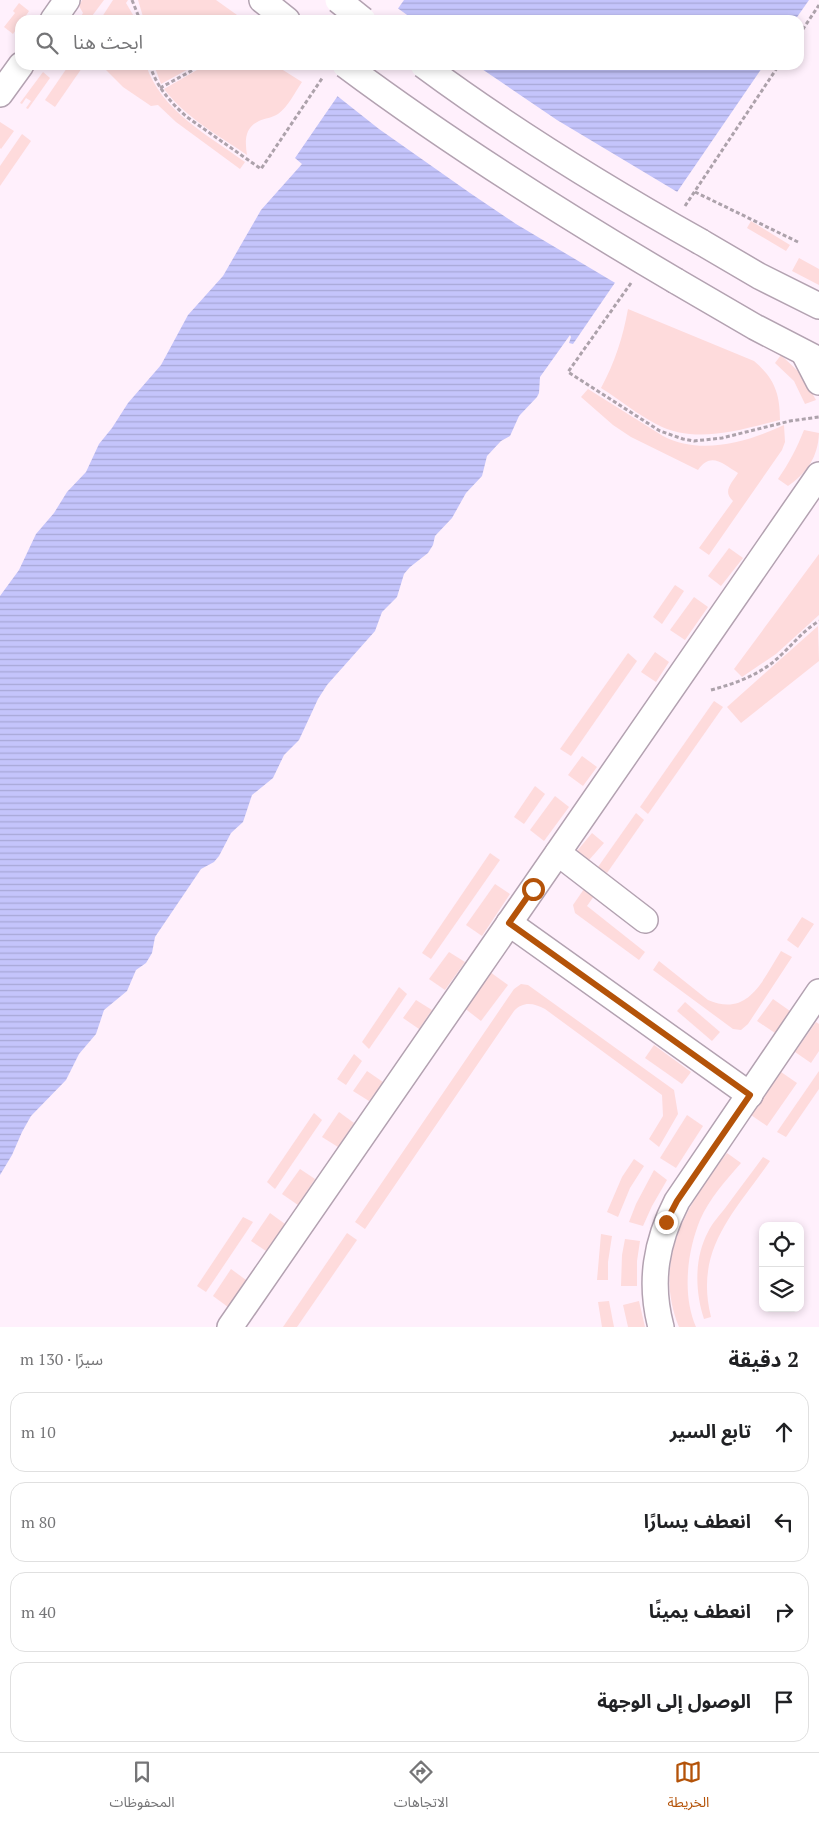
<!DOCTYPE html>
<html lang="ar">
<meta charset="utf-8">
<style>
:root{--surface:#fff;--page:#f6f6f6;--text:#202124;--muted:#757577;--line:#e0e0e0;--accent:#b45309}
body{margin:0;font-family:"PT Serif","Noto Sans Arabic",serif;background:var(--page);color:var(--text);direction:rtl}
.controls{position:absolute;right:15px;bottom:15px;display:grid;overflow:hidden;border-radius:10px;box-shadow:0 2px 8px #0003}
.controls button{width:45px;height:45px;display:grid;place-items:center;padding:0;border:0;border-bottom:1px solid var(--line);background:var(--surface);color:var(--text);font:25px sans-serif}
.stop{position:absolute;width:15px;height:15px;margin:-11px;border:4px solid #b45309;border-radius:50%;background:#fff}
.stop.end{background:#b45309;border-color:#fff;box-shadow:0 1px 5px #0008}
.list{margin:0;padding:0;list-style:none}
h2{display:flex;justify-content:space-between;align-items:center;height:65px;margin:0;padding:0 20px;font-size:21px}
h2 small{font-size:16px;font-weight:400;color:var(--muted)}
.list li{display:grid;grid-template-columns:32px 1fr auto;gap:15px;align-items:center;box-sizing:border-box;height:80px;margin:0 10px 10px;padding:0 10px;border:1px solid var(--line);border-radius:15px}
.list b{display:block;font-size:19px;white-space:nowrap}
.list em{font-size:16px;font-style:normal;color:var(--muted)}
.icon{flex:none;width:28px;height:28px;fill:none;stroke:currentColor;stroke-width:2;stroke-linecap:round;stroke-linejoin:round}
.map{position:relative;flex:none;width:819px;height:1327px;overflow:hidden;direction:ltr}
.search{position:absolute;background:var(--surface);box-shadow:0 2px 8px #0003;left:15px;right:15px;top:15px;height:55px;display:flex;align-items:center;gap:12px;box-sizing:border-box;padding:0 18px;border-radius:15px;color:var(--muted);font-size:19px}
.sheet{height:425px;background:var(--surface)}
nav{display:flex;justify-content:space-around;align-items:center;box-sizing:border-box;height:70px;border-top:1px solid var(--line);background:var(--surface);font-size:14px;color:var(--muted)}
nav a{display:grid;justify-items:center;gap:2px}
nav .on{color:var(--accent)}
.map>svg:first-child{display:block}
</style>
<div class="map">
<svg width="819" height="1327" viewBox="0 0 819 1327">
<defs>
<pattern id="water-rules" width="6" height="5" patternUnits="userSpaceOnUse" patternTransform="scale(1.25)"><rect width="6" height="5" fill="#c4c4fb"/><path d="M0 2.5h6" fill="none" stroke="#a8a8d7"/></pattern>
</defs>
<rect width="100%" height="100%" fill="#fff0fc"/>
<g fill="#fedbdc">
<path d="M 82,0 L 104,0 L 89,20 L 81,20 L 80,18 L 83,13 L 79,6 Z"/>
<path d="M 113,0 L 128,0 L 126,3 L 136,20 L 100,20 Z"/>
<path d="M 138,0 L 216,0 L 244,20 L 144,20 Z"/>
<path d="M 19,3 L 29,11 L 23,20 L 20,20 L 20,24 L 13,34 L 4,27 L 15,13 L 13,11 Z"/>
<path d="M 69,65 L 84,65 L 55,107 L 45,100 Z"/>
<path d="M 86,65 L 146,65 C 161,111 209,136 245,162 L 240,169 L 176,122 L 158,105 L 151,106 L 123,87 L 103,67 L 93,70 Z"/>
<path d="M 154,65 L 275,65 L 302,82 C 295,92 288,107 278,114 C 272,118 265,118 259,121 C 244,128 245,142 247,155 C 218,135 186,118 164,89 L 197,70 L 198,67 L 194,66 L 161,84 Z"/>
<path d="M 43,72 L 50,78 L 28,109 L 26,108 L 31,101 L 26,98 L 22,104 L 20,103 Z"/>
<path d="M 0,122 L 14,131 L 1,149 L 0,148 Z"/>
<path d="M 22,134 L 31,141 L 0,186 L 0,166 Z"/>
<path d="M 751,221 L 790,245 L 786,251 L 747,228 Z"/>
<path d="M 799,258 L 819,269 L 819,285 L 792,271 Z"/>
<path d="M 628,309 L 754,361 C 774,378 780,393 780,420 C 740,430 695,445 656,424 C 637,414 620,400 601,388 C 615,362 623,337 628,309 Z"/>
<path d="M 781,355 L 802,375 L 816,400 L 805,404 L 794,381 L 775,363 Z"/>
<path d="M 588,389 L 663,436 C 701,456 748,442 784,425 L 785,442 L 782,450 L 709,555 L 699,548 L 733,501 C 722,491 732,483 738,473 C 723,464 711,451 698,470 L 631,437 L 613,425 L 581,397 Z"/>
<path d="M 804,430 L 819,433 C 818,457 807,473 788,486 L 778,479 C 789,463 797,448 804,430 Z"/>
<path d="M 729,548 L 743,558 L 721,586 L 708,576 Z"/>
<path d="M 819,554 L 819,615 L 776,654 L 742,677 L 734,669 Z"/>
<path d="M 675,585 L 684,591 L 662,624 L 653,617 Z"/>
<path d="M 694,597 L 708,607 L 685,640 L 670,630 Z"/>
<path d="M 818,626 L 819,661 L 741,723 L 727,707 Z"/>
<path d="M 655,652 L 669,662 L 656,682 L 641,672 Z"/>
<path d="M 628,653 L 637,661 L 571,756 L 560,749 Z"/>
<path d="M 714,701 L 723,707 L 648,814 L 640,807 Z"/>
<path d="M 582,756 L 597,767 L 583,786 L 568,775 Z"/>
<path d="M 535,786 L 545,794 L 524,824 L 514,817 Z"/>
<path d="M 555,796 L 569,807 L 544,841 L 530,830 Z"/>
<path d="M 636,813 L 644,820 L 607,873 L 598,867 Z"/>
<path d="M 592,833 L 604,843 L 589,860 L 577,851 Z"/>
<path d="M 490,853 L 500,860 L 431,959 L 422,953 Z"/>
<path d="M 495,884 L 510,894 L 482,936 L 466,925 Z"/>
<path d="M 584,889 L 594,896 L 587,906 L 645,952 L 639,960 L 575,913 L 573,905 Z"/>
<path d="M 802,917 L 814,924 L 798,948 L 787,940 Z"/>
<path d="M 781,951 L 792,957 L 748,1024 L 741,1030 L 733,1029 L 653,970 L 659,961 L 708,1000 C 749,1018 763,979 781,951 Z"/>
<path d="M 449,952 L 465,962 L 445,990 L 429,979 Z"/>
<path d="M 490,972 L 508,985 L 481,1021 L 463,1007 Z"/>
<path d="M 521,984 L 528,985 L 674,1090 L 678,1114 L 659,1147 L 649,1139 L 663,1116 L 662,1095 L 545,1009 C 534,1003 523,1001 514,1011 L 365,1229 L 355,1222 L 514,989 Z"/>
<path d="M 399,987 L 407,994 L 369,1049 L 362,1042 Z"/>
<path d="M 773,999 L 790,1011 L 775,1033 L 757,1021 Z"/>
<path d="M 416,1000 L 432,1010 L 419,1029 L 403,1018 Z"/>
<path d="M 685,1002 L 720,1032 L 712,1041 L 677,1011 Z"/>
<path d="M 816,1022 L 819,1024 L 819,1051 L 811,1063 L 795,1052 Z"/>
<path d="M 654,1045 L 691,1072 L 682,1084 L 645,1058 Z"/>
<path d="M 354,1054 L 362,1061 L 346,1085 L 337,1079 Z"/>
<path d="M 367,1071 L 383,1082 L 369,1101 L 353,1091 Z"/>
<path d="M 819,1071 L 819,1089 L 786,1137 L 777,1132 Z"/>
<path d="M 781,1072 L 797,1083 L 767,1126 L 751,1115 Z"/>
<path d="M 339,1112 L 354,1123 L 338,1147 L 322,1137 Z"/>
<path d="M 314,1113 L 322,1120 L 275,1189 L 267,1182 Z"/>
<path d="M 687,1115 L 703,1126 L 676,1168 L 660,1158 Z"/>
<path d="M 727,1153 L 741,1163 C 726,1180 709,1199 700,1220 C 687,1252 682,1295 696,1327 L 679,1327 C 652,1261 687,1204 727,1153 Z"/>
<path d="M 763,1157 L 770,1161 C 734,1213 694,1249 711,1317 L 704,1319 C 695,1292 694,1258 708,1232 C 712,1223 720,1215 726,1207 C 738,1190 751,1174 763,1157 Z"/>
<path d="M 634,1159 L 644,1166 L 630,1188 L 618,1217 L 607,1212 L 622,1177 Z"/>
<path d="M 300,1169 L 315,1179 L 298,1205 L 282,1194 Z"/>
<path d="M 654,1170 L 667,1180 L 652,1206 L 643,1226 L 629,1222 L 636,1204 Z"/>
<path d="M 270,1213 L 285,1224 L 266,1251 L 251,1241 Z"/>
<path d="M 243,1217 L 253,1222 L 206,1292 L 197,1286 Z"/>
<path d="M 347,1233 L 357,1240 L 297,1327 L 283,1327 Z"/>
<path d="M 601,1234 L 612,1236 L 608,1262 L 608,1280 L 597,1280 Z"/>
<path d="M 625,1239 L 640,1241 L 637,1261 L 637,1286 L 621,1286 L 622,1255 Z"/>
<path d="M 231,1269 L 246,1280 L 228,1307 L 213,1296 Z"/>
<path d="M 609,1301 L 614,1327 L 602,1327 L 598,1302 Z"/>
<path d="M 639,1301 L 645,1327 L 628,1327 L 623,1305 Z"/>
</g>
<g fill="url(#water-rules)">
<path d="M 404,0 L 809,0 L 795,20 L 390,20 Z"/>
<path d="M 359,65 L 764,65 L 573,344 L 569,343 L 571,337 L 570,335 L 540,377 L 539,393 L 537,397 L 519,416 L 510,436 L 501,441 L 487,456 L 482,476 L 466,493 L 452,518 L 435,536 L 433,545 L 428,553 L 410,567 L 404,574 L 397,597 L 382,612 L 375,631 L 327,685 L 318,699 L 299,740 L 284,755 L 273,778 L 252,795 L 243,822 L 231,833 L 219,856 L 214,862 L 201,869 L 155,937 L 152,953 L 146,963 L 136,970 L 127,991 L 104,1010 L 96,1034 L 79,1054 L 66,1080 L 31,1116 L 22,1132 L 12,1155 L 0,1175 L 0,596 L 19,570 L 36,534 L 54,513 L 67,492 L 86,472 L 99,444 L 112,428 L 128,403 L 161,365 L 188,315 L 223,276 L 261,210 L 302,164 L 295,158 Z"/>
</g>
<g fill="#fff0fc">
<path d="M 396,7 L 403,12 L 414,20 L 388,20 Z"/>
<path d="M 356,65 L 476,65 L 557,120 L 679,193 L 617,284 L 516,224 L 470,193 L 379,129 L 336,95 Z"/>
</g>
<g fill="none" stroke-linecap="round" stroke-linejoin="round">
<g stroke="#b3a2b1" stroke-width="28">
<g id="minor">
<path d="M 262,0 L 287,20"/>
<path d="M 53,20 L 67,0"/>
<path d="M 0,94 L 21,65"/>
<path d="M 701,242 L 759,276 L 819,306"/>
<path d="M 676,281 L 755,327 L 819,360"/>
<path d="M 804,353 L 819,382"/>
<path d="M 558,853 L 645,920"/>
<path d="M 509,923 L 750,1095"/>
<path d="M 230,1327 L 819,475"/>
<path d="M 661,1327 C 649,1282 656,1242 677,1201 L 819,992"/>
</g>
</g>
<g stroke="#ada2ab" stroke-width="3" stroke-dasharray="4 2.5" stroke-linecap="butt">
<path d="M 132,0 L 140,20"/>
<path d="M 799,35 L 819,5"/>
<path d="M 150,65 C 156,86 170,102 187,117 L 261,169 L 323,77"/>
<path d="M 160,88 L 193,70"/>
<path d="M 695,192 L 798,242"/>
<path d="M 685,206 L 779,65"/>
<path d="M 631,283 L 568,372 L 660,431 L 683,439 L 694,441 L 722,438 L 790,421 L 819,417"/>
<path d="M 711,690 C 737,683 762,674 781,655 C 794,643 804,630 819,621"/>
</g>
<use href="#minor" stroke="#fff" stroke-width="25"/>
<g stroke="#b3a2b1" stroke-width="28" stroke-linecap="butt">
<g id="minor-bridge">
<path d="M 338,0 L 363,20"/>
<path d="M 345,65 C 451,144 562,214 676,281"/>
<path d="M 423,65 C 511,130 605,188 701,242"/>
</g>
</g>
<use href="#minor-bridge" stroke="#fff" stroke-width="25"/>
</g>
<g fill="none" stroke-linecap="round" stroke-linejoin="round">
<path stroke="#b45309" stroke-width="6" d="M 533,889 L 509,923 L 750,1095 L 677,1201 L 666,1222"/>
</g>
</svg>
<div class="controls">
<button><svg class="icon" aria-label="locate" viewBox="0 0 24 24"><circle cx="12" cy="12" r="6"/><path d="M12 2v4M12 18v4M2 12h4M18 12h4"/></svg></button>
<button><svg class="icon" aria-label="layers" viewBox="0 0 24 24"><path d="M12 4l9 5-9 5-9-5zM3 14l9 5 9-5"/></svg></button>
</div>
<div class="stop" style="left:533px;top:889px"></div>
<div class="stop end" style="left:666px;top:1222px"></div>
<div class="search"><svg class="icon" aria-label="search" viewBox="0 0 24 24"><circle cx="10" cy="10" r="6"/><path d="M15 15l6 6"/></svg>ابحث هنا</div>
</div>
<section class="sheet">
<h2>2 دقيقة<small>سيرًا · 130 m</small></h2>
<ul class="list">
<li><svg class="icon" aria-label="ahead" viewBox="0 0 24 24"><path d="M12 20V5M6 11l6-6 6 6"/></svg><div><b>تابع السير</b></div><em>10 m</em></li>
<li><svg class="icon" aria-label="left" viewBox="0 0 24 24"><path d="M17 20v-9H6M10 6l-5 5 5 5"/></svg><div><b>انعطف يسارًا</b></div><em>80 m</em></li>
<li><svg class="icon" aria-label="right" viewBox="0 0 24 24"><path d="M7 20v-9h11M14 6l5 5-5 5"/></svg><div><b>انعطف يمينًا</b></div><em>40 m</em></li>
<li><svg class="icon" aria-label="arrive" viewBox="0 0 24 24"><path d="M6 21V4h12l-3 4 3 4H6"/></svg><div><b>الوصول إلى الوجهة</b></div></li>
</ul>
</section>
<nav>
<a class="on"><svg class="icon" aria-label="map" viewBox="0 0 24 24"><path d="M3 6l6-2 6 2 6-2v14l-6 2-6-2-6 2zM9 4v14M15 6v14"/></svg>الخريطة</a>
<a><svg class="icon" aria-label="directions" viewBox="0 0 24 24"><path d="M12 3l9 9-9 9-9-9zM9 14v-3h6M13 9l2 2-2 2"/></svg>الاتجاهات</a>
<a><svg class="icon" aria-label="saved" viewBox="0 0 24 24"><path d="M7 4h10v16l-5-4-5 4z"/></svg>المحفوظات</a>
</nav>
